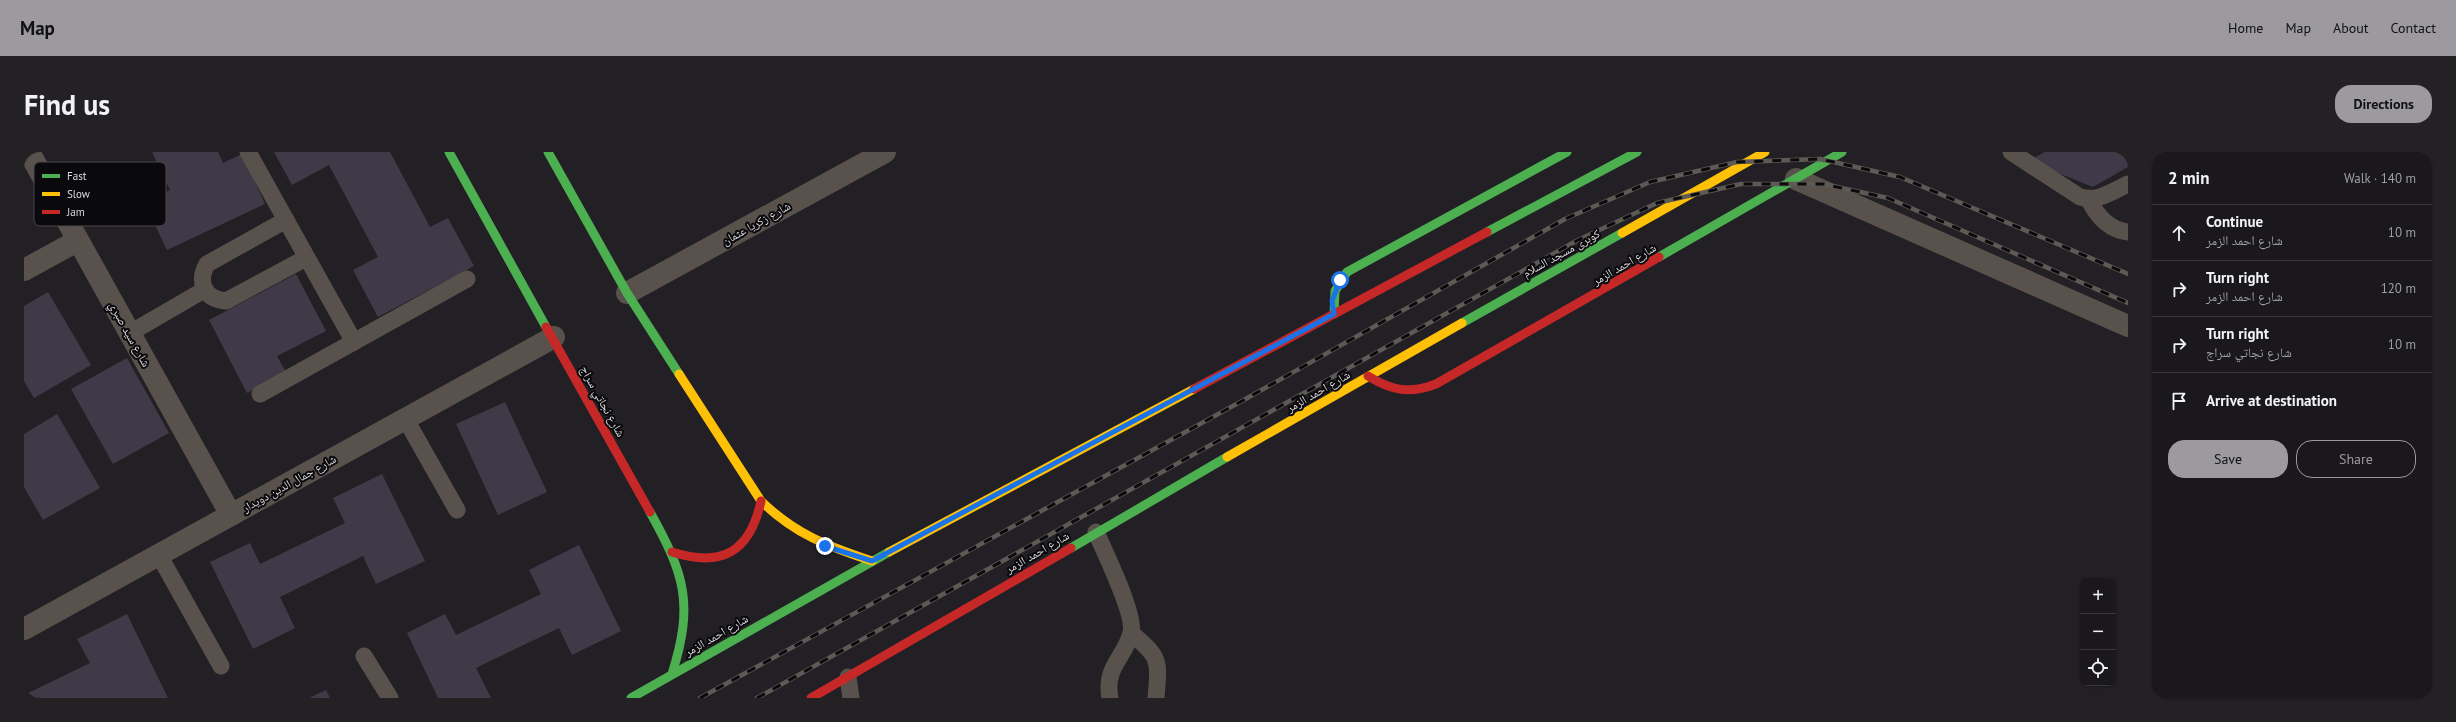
<!DOCTYPE html>
<meta charset="utf-8">
<style>
:root{--surface:#1a181b;--page:#232124;--text:#f1f3f6;--muted:#9fa0a3;--line:#38373a;--accent:#9c9a9f}
body{margin:0;font-family:"PT Sans","Noto Naskh Arabic",sans-serif;background:var(--page);color:var(--text)}
.controls{position:absolute;right:12px;bottom:12px;display:grid;overflow:hidden;border-radius:8px;box-shadow:0 1px 3px #0004}
.controls button{width:36px;height:36px;display:grid;place-items:center;padding:0;border:0;border-bottom:1px solid var(--line);background:var(--surface);color:var(--text);font:20px sans-serif}
.stop{position:absolute;width:12px;height:12px;margin:-9px;border:3px solid #1a73e8;border-radius:50%;background:#fff}
.stop.end{background:#1a73e8;border-color:#fff;box-shadow:0 1px 4px #0008}
.list{margin:0;padding:0;list-style:none}
h2{display:flex;justify-content:space-between;align-items:center;height:52px;margin:0;padding:0 16px;font-size:17px}
h2 small{font-size:13px;font-weight:400;color:var(--muted)}
.list li{display:grid;grid-template-columns:26px 1fr auto;gap:12px;align-items:center;box-sizing:border-box;height:56px;padding:0 16px;border-top:1px solid var(--line)}
.list b{display:block;font-size:15px;white-space:nowrap}
.list p{margin:0;font-size:13px;white-space:nowrap;color:var(--muted)}
.list em{font-size:13px;font-style:normal;color:var(--muted)}
.actions{display:flex;gap:8px;padding:12px 16px}
.actions a{flex:1;padding:9px 0;border:1px solid var(--accent);border-radius:16px;text-align:center;font-size:14px;color:var(--accent)}
.actions .main{background:var(--accent);color:#111}
.icon{flex:none;width:22px;height:22px;fill:none;stroke:currentColor;stroke-width:2;stroke-linecap:round;stroke-linejoin:round}
.map{position:relative;flex:none;width:2104px;height:546px;overflow:hidden;border-radius:16px}
header{display:flex;align-items:center;gap:24px;box-sizing:border-box;height:56px;padding:0 20px;background:var(--accent);color:#111}
header strong{font-size:19px}
nav{display:flex;gap:22px;margin-inline-start:auto;font-size:14px}
.intro{display:flex;align-items:center;justify-content:space-between;box-sizing:border-box;height:96px;padding:0 24px}
h1{margin:0;font-size:28px}
.button{padding:10px 18px;border-radius:16px;background:var(--accent);color:#111;font-size:14px;font-weight:700}
main{display:flex;gap:24px;padding:0 24px}
aside{flex:1;background:var(--surface);border-radius:16px;box-shadow:0 1px 3px #0004}
.map>svg:first-child{display:block}
</style>
<header>
<strong>Map</strong>
<nav><a>Home</a><a>Map</a><a>About</a><a>Contact</a></nav>
</header>
<div class="intro"><h1>Find us</h1><a class="button">Directions</a></div>
<main>
<div class="map">
<svg width="2104" height="546" viewBox="0 0 2104 546">
<rect width="100%" height="100%" fill="#222024"/>
<g fill="#403947">
<path d="M 128,0 L 194,0 L 199,11 L 218,2 L 241,52 L 143,98 L 120,50 L 146,38 Z"/>
<path d="M 250,0 L 366,0 L 406,75 L 424,66 L 450,114 L 354,165 L 329,118 L 354,105 L 305,13 L 268,33 Z"/>
<path d="M 2021,0 L 2104,0 L 2104,15 L 2069,35 L 2004,9 Z"/>
<path d="M 272,122 L 302,179 L 253,204 L 262,220 L 223,241 L 185,168 Z"/>
<path d="M 24,140 L 67,213 L 10,246 L 0,229 L 0,154 Z"/>
<path d="M 103,206 L 145,281 L 89,312 L 47,237 Z"/>
<path d="M 481,250 L 523,340 L 474,363 L 432,272 Z"/>
<path d="M 33,262 L 76,336 L 19,368 L 0,335 L 0,282 Z"/>
<path d="M 358,322 L 401,409 L 352,432 L 339,404 L 256,445 L 271,476 L 229,497 L 186,410 L 226,391 L 236,412 L 321,371 L 309,346 Z"/>
<path d="M 555,393 L 597,479 L 548,503 L 535,476 L 452,516 L 467,546 L 414,546 L 383,481 L 421,462 L 432,483 L 517,442 L 505,418 Z"/>
<path d="M 103,462 L 144,546 L 0,546 L 0,543 L 66,511 L 53,487 Z"/>
<path d="M 302,538 L 306,546 L 285,546 Z"/>
</g>
<g fill="none" stroke-linecap="round" stroke-linejoin="round">
<g stroke="#59524c" stroke-width="17">
<path d="M 224,0 L 330,190"/>
<path d="M 1987,0 L 2056,45 C 2074,50 2087,40 2104,32"/>
<path d="M 2065,48 C 2073,64 2085,78 2104,80"/>
<path d="M 262,68 L 183,112 C 173,130 180,147 202,149 L 282,106"/>
<path d="M 106,181 L 180,138"/>
<path d="M 236,242 L 443,127"/>
<path d="M 381,266 L 433,358"/>
<path d="M 1072,380 C 1080,399 1112,463 1107,481 C 1100,507 1080,515 1086,546"/>
<path d="M 135,403 L 197,514"/>
<path d="M 1107,481 C 1137,506 1135,508 1132,546"/>
<path d="M 340,504 L 366,546"/>
<path d="M 824,525 L 827,546"/>
</g>
<g stroke="#59524c" stroke-width="22">
<path d="M 5,0 L 207,363"/>
<path d="M 1772,27 L 2104,174"/>
<path d="M 0,118 L 53,89"/>
<path d="M 603,141 L 861,0"/>
<path d="M 0,477 L 530,185"/>
</g>
<g stroke="#4caf50" stroke-width="9">
<path d="M 425,0 L 522,175"/>
<path d="M 524,0 L 603,141 L 655,222"/>
<path d="M 1463,80 L 1613,0"/>
<path d="M 1635,105 L 1818,0"/>
<path d="M 1310,162 L 1311,139 L 1323,120 L 1543,0"/>
<path d="M 1438,171 L 1598,81"/>
<path d="M 626,360 C 661,423 670,452 648,522"/>
<path d="M 1047,396 L 1203,305"/>
<path d="M 607,546 L 865,400"/>
</g>
<g stroke="#ffc107" stroke-width="9">
<path d="M 1598,81 L 1741,0"/>
<path d="M 655,222 L 737,349 C 771,382 803,394 848,409"/>
<path d="M 1203,305 L 1438,171"/>
<path d="M 865,400 L 1170,237"/>
</g>
<g stroke="#c62828" stroke-width="9">
<path d="M 522,175 L 626,360"/>
<path d="M 1344,224 C 1368,239 1386,242 1412,232 L 1635,105"/>
<path d="M 1170,237 L 1463,80"/>
<path d="M 648,400 C 698,416 726,400 737,349"/>
<path d="M 787,546 L 1047,396"/>
</g>
<g stroke="#5d5955" stroke-width="4.5">
<g id="rail">
<path d="M 676,546 L 1218,249 L 1541,67 L 1626,30 L 1713,10 L 1796,7 L 1876,25 L 2104,122"/>
<path d="M 733,546 L 1554,88 L 1633,51 L 1717,32 L 1799,32 L 1864,46 L 2104,151"/>
</g>
</g>
<use href="#rail" stroke="#0a090c" stroke-width="3" stroke-dasharray="9" stroke-linecap="butt"/>
</g>
<g fill="none" stroke-linecap="round" stroke-linejoin="round">
<path stroke="#1a73e8" stroke-width="5" d="M 801,394 L 848,409 L 1310,162 L 1308,149 L 1316,128"/>
</g>
<g text-anchor="middle" dominant-baseline="central" stroke-width="4" stroke-linejoin="round" paint-order="stroke">
<g font-size="12" fill="#dedbe1" stroke="#0a090c">
<text transform="translate(732 71) rotate(-29)">شارع زكريا عثمان</text>
<text transform="translate(1537 101) rotate(-29)">كوبرى مسجد السلام</text>
<text transform="translate(1600 112) rotate(-30)">شارع احمد الزمر</text>
<text transform="translate(106 182) rotate(61)">شارع سيد صبري</text>
<text transform="translate(1294 239) rotate(-30)">شارع احمد الزمر</text>
<text transform="translate(579 249) rotate(61)">شارع نجاتي سراج</text>
<text transform="translate(265 331) rotate(-29)">شارع جمال الدين دويدار</text>
<text transform="translate(1013 400) rotate(-30)">شارع احمد الزمر</text>
<text transform="translate(692 483) rotate(-30)">شارع احمد الزمر</text>
</g>
</g>
<rect x="10" y="10" width="132" height="64" rx="6" fill="#0a090c" stroke="#4a484c" stroke-width="1"/>
<rect x="18" y="22" width="18" height="4" fill="#4caf50"/>
<rect x="18" y="40" width="18" height="4" fill="#ffc107"/>
<rect x="18" y="58" width="18" height="4" fill="#c62828"/>
<g font-size="11" fill="#dedbe1">
<text x="43" y="28">Fast</text>
<text x="43" y="46">Slow</text>
<text x="43" y="64">Jam</text>
</g>
</svg>
<div class="controls">
<button>+</button>
<button>−</button>
<button><svg class="icon" aria-label="locate" viewBox="0 0 24 24"><circle cx="12" cy="12" r="6"/><path d="M12 2v4M12 18v4M2 12h4M18 12h4"/></svg></button>
</div>
<div class="stop" style="left:1316px;top:128px"></div>
<div class="stop end" style="left:801px;top:394px"></div>
</div>
<aside>
<h2>2 min<small>Walk · 140 m</small></h2>
<ul class="list">
<li><svg class="icon" aria-label="ahead" viewBox="0 0 24 24"><path d="M12 20V5M6 11l6-6 6 6"/></svg><div><b>Continue</b><p>شارع احمد الزمر</p></div><em>10 m</em></li>
<li><svg class="icon" aria-label="right" viewBox="0 0 24 24"><path d="M7 20v-9h11M14 6l5 5-5 5"/></svg><div><b>Turn right</b><p>شارع احمد الزمر</p></div><em>120 m</em></li>
<li><svg class="icon" aria-label="right" viewBox="0 0 24 24"><path d="M7 20v-9h11M14 6l5 5-5 5"/></svg><div><b>Turn right</b><p>شارع نجاتي سراج</p></div><em>10 m</em></li>
<li><svg class="icon" aria-label="arrive" viewBox="0 0 24 24"><path d="M6 21V4h12l-3 4 3 4H6"/></svg><div><b>Arrive at destination</b></div></li>
</ul>
<div class="actions"><a class="main">Save</a><a>Share</a></div>
</aside>
</main>
